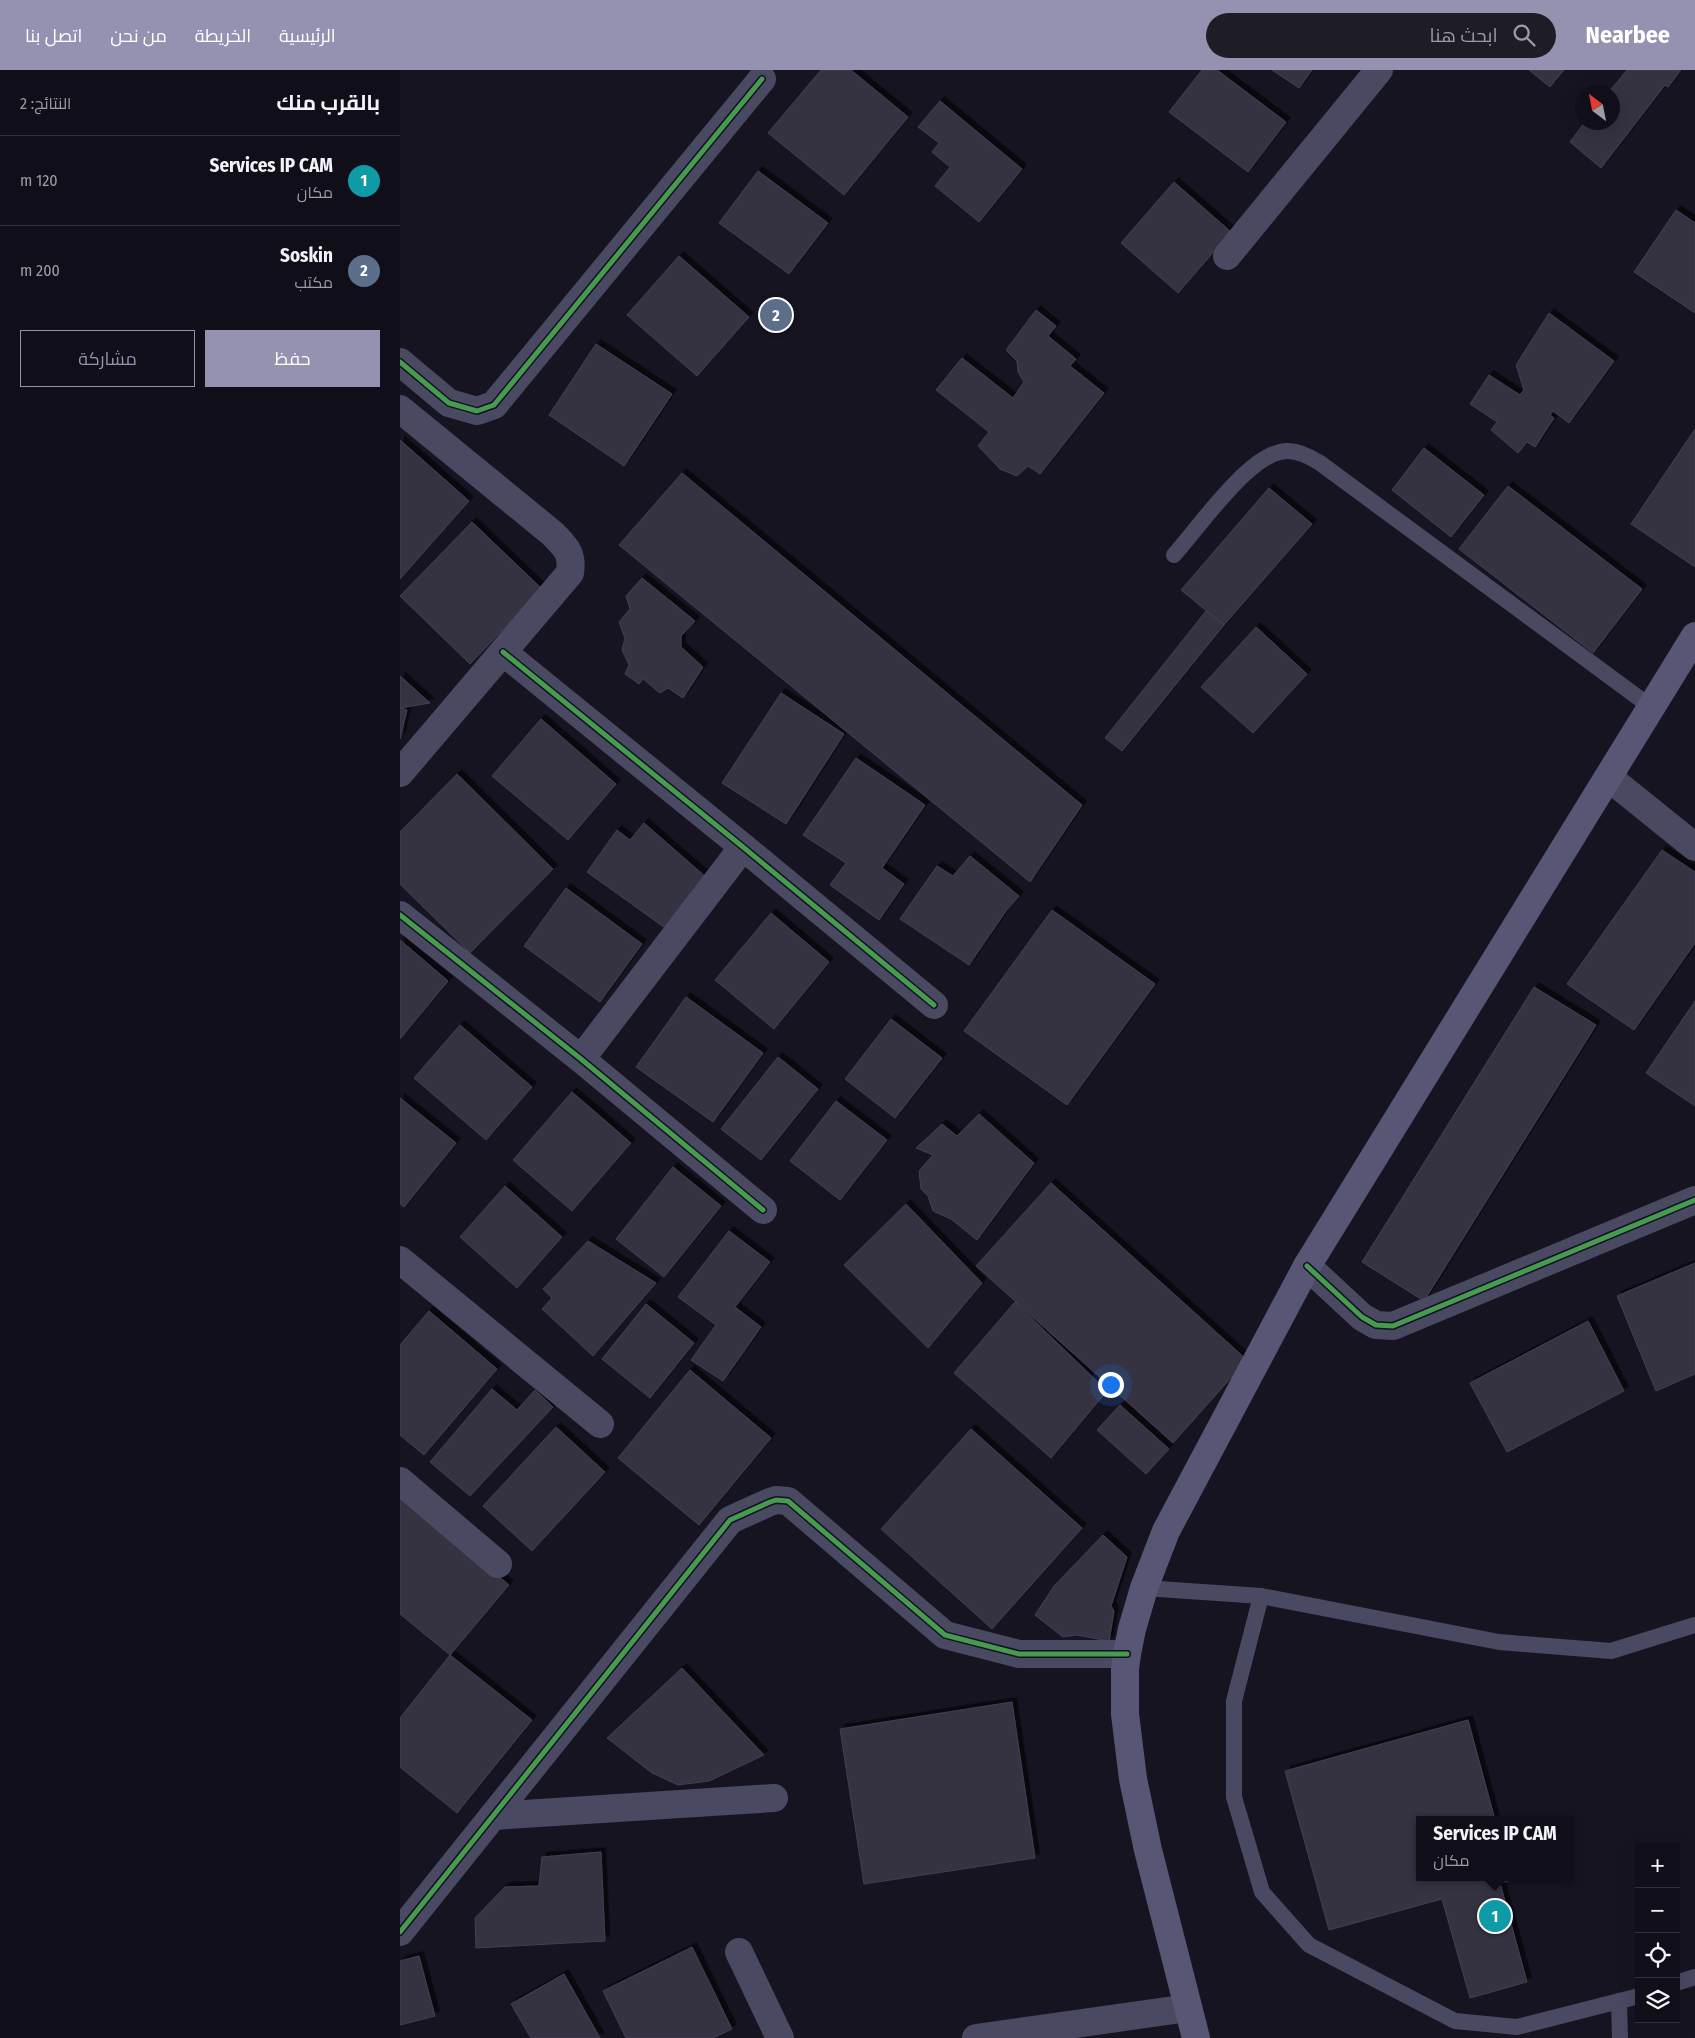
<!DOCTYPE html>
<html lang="ar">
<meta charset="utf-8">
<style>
:root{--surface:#100f19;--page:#1e1d26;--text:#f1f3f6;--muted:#9c9ca2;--line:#302f38;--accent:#9591b1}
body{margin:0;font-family:"Fira Sans Condensed",Cairo,sans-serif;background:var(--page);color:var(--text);direction:rtl}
.controls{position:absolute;right:15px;bottom:15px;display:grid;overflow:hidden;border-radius:0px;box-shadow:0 5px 20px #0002}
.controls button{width:45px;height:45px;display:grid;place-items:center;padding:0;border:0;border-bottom:1px solid var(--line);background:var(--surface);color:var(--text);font:25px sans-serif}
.compass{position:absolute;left:1175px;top:15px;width:45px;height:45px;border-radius:50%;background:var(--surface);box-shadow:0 5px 20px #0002;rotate:328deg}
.you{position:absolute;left:710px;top:1314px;width:18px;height:18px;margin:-12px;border:4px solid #fff;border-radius:50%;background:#1a73e8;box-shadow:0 0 0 8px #1a73e833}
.badge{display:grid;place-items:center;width:32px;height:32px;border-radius:50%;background:var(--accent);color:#fff;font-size:16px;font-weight:700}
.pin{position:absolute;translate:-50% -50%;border:2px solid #fff;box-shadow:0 1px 5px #0006}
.popup{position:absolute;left:1016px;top:1746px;width:158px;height:65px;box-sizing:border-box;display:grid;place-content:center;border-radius:0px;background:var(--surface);filter:drop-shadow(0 1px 4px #0005);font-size:16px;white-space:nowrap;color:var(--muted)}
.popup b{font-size:19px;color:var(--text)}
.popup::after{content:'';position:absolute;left:50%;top:100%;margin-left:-10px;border:10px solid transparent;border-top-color:var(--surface)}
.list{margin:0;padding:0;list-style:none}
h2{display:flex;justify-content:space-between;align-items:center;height:65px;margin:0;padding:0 20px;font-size:21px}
h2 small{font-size:16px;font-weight:400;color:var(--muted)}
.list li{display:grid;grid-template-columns:32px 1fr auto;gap:15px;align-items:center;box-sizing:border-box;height:90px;padding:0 20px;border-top:1px solid var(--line)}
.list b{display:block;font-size:19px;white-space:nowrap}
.list p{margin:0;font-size:16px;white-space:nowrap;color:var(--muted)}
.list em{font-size:16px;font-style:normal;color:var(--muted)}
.actions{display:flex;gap:10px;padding:15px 20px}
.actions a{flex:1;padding:11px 0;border:1px solid var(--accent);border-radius:0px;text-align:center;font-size:18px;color:var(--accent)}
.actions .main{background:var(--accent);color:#fff}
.icon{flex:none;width:28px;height:28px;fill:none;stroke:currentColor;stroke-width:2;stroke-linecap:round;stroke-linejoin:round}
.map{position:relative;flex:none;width:1295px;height:1968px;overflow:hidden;direction:ltr}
header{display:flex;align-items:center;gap:30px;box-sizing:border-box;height:70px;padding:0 25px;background:var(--accent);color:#fff}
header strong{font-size:24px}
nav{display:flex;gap:28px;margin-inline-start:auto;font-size:18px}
.search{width:350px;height:45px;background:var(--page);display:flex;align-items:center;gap:12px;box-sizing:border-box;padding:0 18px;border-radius:28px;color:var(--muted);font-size:19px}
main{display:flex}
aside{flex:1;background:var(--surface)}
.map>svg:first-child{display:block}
</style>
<header>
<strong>Nearbee</strong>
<div class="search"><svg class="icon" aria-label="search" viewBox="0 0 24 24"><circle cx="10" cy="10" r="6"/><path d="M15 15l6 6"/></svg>ابحث هنا</div>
<nav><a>الرئيسية</a><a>الخريطة</a><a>من نحن</a><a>اتصل بنا</a></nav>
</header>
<main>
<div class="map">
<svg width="1295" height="1968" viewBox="0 0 1295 1968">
<defs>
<filter id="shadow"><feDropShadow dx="4.5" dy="-4.5" stdDeviation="0" flood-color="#0009"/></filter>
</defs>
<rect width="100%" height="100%" fill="#161421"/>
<g fill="#343243" stroke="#433f54" filter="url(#shadow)">
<path d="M 421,0 L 451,0 L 508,47 L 444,125 L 368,63 Z"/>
<path d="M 802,0 L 817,0 L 886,52 L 848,102 L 769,42 Z"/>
<path d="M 872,0 L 912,0 L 899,18 Z"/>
<path d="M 1129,0 L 1164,0 L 1150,17 Z"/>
<path d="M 1227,0 L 1281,0 L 1268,17 L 1265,15 L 1201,98 L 1170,72 L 1185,52 L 1212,52 L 1212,22 L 1209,22 Z"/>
<path d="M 540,31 L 622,99 L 579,152 L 535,116 L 550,97 L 532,82 L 539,73 L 518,57 Z"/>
<path d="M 358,101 L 428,153 L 389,204 L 319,153 Z"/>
<path d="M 774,112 L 831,162 L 778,223 L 721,173 Z"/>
<path d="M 1276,140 L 1295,153 L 1295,243 L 1234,202 Z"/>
<path d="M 279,186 L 349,247 L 297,306 L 227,245 Z"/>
<path d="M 636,240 L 656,256 L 648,266 L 676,289 L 670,296 L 704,323 L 640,404 L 628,396 L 617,406 L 600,399 L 578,376 L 589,362 L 536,320 L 562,288 L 613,328 L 624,312 L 618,302 L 617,291 L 606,280 Z"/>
<path d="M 1149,243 L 1214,291 L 1169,353 L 1153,341 L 1150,345 L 1154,348 L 1135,377 L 1127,372 L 1118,383 L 1091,360 L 1097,352 L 1070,334 L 1089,305 L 1120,325 L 1124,320 L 1116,295 Z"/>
<path d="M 196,274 L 272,324 L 224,396 L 149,345 Z"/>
<path d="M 1295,359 L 1295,497 L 1231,454 Z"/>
<path d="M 0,370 L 69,431 L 0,509 Z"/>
<path d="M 1024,378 L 1084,425 L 1051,467 L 992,420 Z"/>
<path d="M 282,403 L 682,735 L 630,812 L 219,475 Z"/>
<path d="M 1108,416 L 1242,519 L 1193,583 L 1059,479 Z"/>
<path d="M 869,418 L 912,454 L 824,555 L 781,520 Z"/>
<path d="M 72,452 L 142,519 L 70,594 L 0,526 Z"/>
<path d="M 242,508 L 295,551 L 281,566 L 281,577 L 303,597 L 283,628 L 268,618 L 260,623 L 243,609 L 239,614 L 225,604 L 229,595 L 222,580 L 225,568 L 219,552 L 230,539 L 226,526 Z"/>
<path d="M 806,541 L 824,555 L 722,681 L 705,668 Z"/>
<path d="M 856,557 L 907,604 L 853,663 L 801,617 Z"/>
<path d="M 0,606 L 30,633 L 1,638 L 7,640 L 0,669 Z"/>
<path d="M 381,623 L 444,664 L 386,754 L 322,713 Z"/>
<path d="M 141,649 L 216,714 L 168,770 L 92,706 Z"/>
<path d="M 456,688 L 525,735 L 482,798 L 504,814 L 479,850 L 430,815 L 446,793 L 403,765 Z"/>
<path d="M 57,704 L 153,799 L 70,883 L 0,814 L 0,762 Z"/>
<path d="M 244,753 L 307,808 L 268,860 L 187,802 L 217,760 L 230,770 Z"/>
<path d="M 1262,780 L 1295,802 L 1295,873 L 1234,960 L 1167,914 Z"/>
<path d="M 570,786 L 619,826 L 606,841 L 569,895 L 500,849 L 537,796 L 553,806 Z"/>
<path d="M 166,818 L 242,874 L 200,932 L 124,876 Z"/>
<path d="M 652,840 L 755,914 L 667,1035 L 564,961 Z"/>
<path d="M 371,843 L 429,892 L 374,959 L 315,910 Z"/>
<path d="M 0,870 L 48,911 L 0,969 Z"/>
<path d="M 1134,917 L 1196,955 L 1024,1231 L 962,1192 Z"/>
<path d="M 286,927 L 363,983 L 313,1052 L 236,997 Z"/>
<path d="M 1295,931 L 1295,1036 L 1246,1003 Z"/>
<path d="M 491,949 L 542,988 L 495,1048 L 445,1009 Z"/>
<path d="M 60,955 L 132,1017 L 86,1070 L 14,1008 Z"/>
<path d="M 378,987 L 418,1019 L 361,1090 L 321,1059 Z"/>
<path d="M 172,1022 L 231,1073 L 172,1141 L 113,1090 Z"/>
<path d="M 0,1028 L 56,1073 L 4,1137 L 0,1134 Z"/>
<path d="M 436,1031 L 487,1070 L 440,1130 L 390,1091 Z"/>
<path d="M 579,1044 L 634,1093 L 577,1170 L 551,1149 L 533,1141 L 528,1126 L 521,1119 L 519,1101 L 533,1085 L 516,1078 L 542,1054 L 557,1066 Z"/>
<path d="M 273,1097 L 321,1136 L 264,1207 L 216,1169 Z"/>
<path d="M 651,1113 L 847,1290 L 773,1373 L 576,1196 Z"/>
<path d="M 105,1116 L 162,1167 L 117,1218 L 60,1167 Z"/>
<path d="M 506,1134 L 582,1213 L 528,1278 L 444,1195 Z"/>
<path d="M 329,1161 L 370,1192 L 335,1237 L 361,1257 L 323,1311 L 291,1290 L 316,1255 L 278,1227 Z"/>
<path d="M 188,1171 L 256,1213 L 193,1286 L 142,1239 L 152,1228 L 143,1219 Z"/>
<path d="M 1295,1193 L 1295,1304 L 1256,1321 L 1217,1226 Z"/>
<path d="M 615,1232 L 707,1321 L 651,1388 L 554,1303 Z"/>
<path d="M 246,1234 L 294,1273 L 250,1328 L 202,1289 Z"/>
<path d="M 29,1241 L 97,1299 L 24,1385 L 0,1365 L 0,1275 Z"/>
<path d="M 1188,1251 L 1224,1321 L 1107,1382 L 1070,1313 Z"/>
<path d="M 290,1300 L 371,1368 L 299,1455 L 218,1388 Z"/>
<path d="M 92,1319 L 117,1340 L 135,1320 L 153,1337 L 70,1426 L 30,1392 Z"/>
<path d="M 720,1335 L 769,1379 L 746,1404 L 697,1360 Z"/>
<path d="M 156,1357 L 205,1402 L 132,1481 L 83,1436 Z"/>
<path d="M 571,1359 L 682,1458 L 592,1559 L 481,1459 Z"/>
<path d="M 0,1426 L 109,1515 L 50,1585 L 0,1544 Z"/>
<path d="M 703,1465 L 727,1487 L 711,1536 L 714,1541 L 709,1571 L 677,1565 L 663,1567 L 635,1545 L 654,1516 Z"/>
<path d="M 50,1585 L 132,1650 L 57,1743 L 0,1697 L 0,1648 Z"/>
<path d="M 282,1598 L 364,1685 L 309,1711 L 278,1715 L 252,1703 L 207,1668 Z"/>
<path d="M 612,1632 L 635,1788 L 464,1814 L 440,1659 Z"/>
<path d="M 1068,1650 L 1095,1750 L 1020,1750 L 1020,1807 L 1111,1807 L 1112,1810 L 1100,1813 L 1127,1912 L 1070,1928 L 1042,1829 L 929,1860 L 885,1701 Z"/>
<path d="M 201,1782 L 205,1871 L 76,1878 L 75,1848 L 105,1817 L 139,1816 L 142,1787 Z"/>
<path d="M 292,1877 L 332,1959 L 313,1968 L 226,1968 L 203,1921 Z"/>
<path d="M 19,1886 L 35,1946 L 0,1955 L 0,1891 Z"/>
<path d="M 164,1904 L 200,1968 L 131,1968 L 111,1934 Z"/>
</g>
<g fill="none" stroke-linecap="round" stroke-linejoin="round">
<g stroke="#4a4962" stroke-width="16">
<path d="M 774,485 C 799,457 845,390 880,382 C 894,378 909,386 920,393 L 1251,637"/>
<path d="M 744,1518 L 861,1526 L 1099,1572 L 1211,1581 L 1295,1555"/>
<path d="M 861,1526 L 834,1631 L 834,1727 L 862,1822 L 909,1875 L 1055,1951 L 1117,1957 L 1239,1926"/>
<path d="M 1276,1913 L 1295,1907"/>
<path d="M 1219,1931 L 1220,1968"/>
</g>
<g stroke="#4a4962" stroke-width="28">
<path d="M 827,186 L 979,0"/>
<path d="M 0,292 L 49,333 L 77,341 L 94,335 L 362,9"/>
<path d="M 0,339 L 153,464 C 166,478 173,483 170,503 L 0,703"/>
<path d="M 103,582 L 343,777 L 534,935"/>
<path d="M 1208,707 L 1295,777"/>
<path d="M 0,845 L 181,989 L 363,1140"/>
<path d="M 181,989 L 343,777"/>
<path d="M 0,1190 L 200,1354"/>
<path d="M 907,1196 L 962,1247 L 976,1255 L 993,1256 L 1295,1130"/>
<path d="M 0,1411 L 98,1494"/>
<path d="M 93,1746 L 374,1728"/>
<path d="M 0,1862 L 330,1450 L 370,1432 L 376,1430 L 388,1431 L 545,1565 L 619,1584 L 727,1584"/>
<path d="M 339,1882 L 380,1968"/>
<path d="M 576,1968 L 788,1938"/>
</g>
<path stroke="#575674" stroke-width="28" d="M 796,1968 L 748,1780 L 733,1709 L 725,1644 L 725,1599 L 727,1584 L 732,1559 L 744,1518 L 766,1461 L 907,1196 L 1295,566"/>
<g stroke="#130f26" stroke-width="8">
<g id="cycleway">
<path d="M 0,292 L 49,333 L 77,341 L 94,335 L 362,9"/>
<path d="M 103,582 L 343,777 L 534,935"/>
<path d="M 0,845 L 181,989 L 363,1140"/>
<path d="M 907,1196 L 962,1247 L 976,1255 L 993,1256 L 1295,1130"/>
<path d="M 0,1862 L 330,1450 L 370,1432 L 376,1430 L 388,1431 L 545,1565 L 619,1584 L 727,1584"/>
</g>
</g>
<use href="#cycleway" stroke="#469c4c" stroke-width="5"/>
</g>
</svg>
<div class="controls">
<button>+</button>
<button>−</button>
<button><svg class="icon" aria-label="locate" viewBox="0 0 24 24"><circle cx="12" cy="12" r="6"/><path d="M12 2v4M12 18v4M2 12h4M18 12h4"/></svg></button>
<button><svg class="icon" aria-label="layers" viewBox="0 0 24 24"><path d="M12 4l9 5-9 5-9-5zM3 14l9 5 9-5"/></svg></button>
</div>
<svg class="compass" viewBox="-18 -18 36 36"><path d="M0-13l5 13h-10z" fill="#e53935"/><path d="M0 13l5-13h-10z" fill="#9c9ca2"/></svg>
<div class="you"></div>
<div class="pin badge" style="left:1095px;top:1846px;background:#0f9aa8">1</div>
<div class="popup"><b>Services IP CAM</b>مكان</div>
<div class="pin badge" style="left:376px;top:245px;background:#5c6f8a">2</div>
</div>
<aside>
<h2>بالقرب منك<small>النتائج: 2</small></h2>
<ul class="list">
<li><span class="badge" style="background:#0f9aa8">1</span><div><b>Services IP CAM</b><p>مكان</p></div><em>120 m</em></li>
<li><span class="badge" style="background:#5c6f8a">2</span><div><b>Soskin</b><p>مكتب</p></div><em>200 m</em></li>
</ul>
<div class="actions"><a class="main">حفظ</a><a>مشاركة</a></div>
</aside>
</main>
